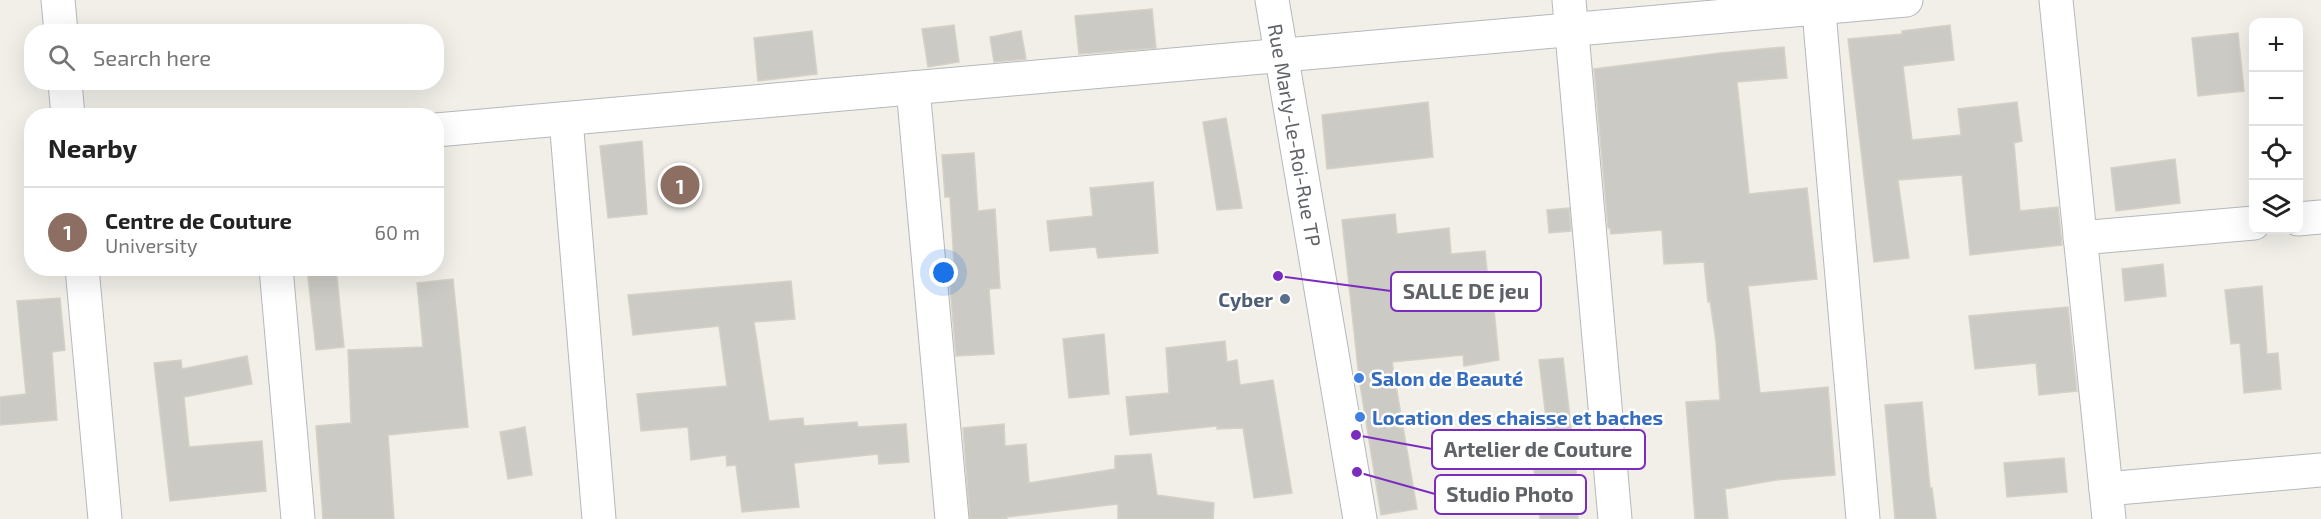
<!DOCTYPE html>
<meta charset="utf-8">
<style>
:root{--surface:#fff;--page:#f6f6f6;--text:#222;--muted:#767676;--line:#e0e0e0;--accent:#ea4335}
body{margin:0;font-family:"Exo 2",sans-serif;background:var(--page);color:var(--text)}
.controls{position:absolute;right:18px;top:18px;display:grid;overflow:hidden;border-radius:12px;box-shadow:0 6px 24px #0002}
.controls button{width:54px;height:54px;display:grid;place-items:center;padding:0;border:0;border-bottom:2px solid var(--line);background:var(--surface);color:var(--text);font:30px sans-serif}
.you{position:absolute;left:944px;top:273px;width:21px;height:21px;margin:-15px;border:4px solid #fff;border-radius:50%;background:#1a73e8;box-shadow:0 0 0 9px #1a73e833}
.badge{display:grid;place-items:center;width:39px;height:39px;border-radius:50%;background:var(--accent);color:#fff;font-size:20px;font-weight:700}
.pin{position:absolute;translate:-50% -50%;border:3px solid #fff;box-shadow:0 2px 6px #0006}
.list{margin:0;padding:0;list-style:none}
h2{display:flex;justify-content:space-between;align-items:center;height:78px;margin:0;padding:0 24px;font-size:26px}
h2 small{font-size:20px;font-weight:400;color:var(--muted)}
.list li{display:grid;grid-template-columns:39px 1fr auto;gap:18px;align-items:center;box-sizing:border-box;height:90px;padding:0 24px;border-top:2px solid var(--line)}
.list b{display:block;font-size:22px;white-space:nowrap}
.list p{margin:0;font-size:20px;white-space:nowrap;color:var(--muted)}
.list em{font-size:20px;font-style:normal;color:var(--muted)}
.icon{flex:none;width:33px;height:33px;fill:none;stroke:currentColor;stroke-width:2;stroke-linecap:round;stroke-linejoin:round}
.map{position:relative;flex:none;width:2321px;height:519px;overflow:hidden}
.search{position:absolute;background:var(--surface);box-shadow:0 6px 24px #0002;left:24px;top:24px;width:420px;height:66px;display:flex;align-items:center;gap:15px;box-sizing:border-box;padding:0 21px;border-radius:24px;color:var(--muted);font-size:22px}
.panel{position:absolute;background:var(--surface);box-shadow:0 6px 24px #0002;left:24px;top:108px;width:420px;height:168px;border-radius:24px}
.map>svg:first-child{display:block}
</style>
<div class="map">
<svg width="2321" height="519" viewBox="0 0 2321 519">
<rect width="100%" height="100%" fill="#f1efe8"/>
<g fill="#cccac5" stroke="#d6d1c6" stroke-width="1.5">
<path d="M 1152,9 L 1156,48 L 1079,54 L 1075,16 Z"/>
<path d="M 954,25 L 959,62 L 928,67 L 922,29 Z"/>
<path d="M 1950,25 L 1954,60 L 1903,66 L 1912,140 L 1961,135 L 1958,109 L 2017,102 L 2022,141 L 2014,143 L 2020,211 L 2058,207 L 2062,245 L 1970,255 L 1962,175 L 1898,180 L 1909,258 L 1874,262 L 1848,39 L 1902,34 L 1902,31 Z"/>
<path d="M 812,31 L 817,74 L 758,81 L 754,38 Z"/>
<path d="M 1021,31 L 1026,59 L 994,62 L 990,37 Z"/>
<path d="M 2238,33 L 2244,91 L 2198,96 L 2192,38 Z"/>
<path d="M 1784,47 L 1787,78 L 1737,82 L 1749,194 L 1807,188 L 1817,279 L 1748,286 L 1760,393 L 1828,387 L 1835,475 L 1776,480 L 1725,489 L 1728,519 L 1695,519 L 1686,402 L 1720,400 L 1716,342 L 1710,301 L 1708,302 L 1704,262 L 1664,264 L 1662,230 L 1611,234 L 1610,228 L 1608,228 L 1594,69 L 1720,53 Z"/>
<path d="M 1428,102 L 1433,157 L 1327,169 L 1322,115 Z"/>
<path d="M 1226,118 L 1242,208 L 1217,210 L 1203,122 Z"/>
<path d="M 642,141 L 647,214 L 608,218 L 600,146 Z"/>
<path d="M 974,153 L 978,211 L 995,209 L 1000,288 L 989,289 L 994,354 L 956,356 L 948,263 L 954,263 L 950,197 L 945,197 L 942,155 Z"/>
<path d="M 2175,159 L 2180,203 L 2116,211 L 2111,168 Z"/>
<path d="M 1153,182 L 1158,253 L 1098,258 L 1096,247 L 1050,251 L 1047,221 L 1093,216 L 1090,188 Z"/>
<path d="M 1569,208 L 1571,231 L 1549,233 L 1547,210 Z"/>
<path d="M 1395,214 L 1397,234 L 1449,228 L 1451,254 L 1485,251 L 1489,290 L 1492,290 L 1499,360 L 1464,366 L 1463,355 L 1392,362 L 1417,509 L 1381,515 L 1359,378 L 1342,220 Z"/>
<path d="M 2163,264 L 2166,296 L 2125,301 L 2122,269 Z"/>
<path d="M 307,268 L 336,268 L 344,347 L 316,350 Z"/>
<path d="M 453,279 L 468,427 L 388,435 L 394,519 L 323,519 L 316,426 L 351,423 L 348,350 L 423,347 L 417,283 Z"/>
<path d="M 791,281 L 795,319 L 754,322 L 769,421 L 803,418 L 804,426 L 857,422 L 858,427 L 906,424 L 909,462 L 879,464 L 878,454 L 794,463 L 799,507 L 742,512 L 736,465 L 727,466 L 726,455 L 691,460 L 688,427 L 641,431 L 637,394 L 727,386 L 719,326 L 633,335 L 628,295 Z"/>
<path d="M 2262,286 L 2267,354 L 2278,353 L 2281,389 L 2244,393 L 2240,343 L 2231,344 L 2225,290 Z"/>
<path d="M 60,298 L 65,350 L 52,352 L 57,420 L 0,425 L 0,397 L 26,394 L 17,301 Z"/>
<path d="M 2068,307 L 2077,391 L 2039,395 L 2036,363 L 1975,369 L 1969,316 Z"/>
<path d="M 1104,334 L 1109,394 L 1069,398 L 1063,339 Z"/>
<path d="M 1225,341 L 1227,362 L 1237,360 L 1240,385 L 1273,380 L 1292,493 L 1254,498 L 1243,428 L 1217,429 L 1217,426 L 1130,435 L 1126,397 L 1169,393 L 1166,348 Z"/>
<path d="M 247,356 L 252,384 L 184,397 L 189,447 L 262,441 L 266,491 L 170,501 L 154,363 L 181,360 L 182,369 Z"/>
<path d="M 1563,358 L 1577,479 L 1575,479 L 1578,519 L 1540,519 L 1531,445 L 1549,443 L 1539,360 Z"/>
<path d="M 1922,402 L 1930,488 L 1932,488 L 1936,519 L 1895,519 L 1885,405 Z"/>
<path d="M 1004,424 L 1005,446 L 1026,444 L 1029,483 L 1115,469 L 1115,456 L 1151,454 L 1157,495 L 1214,503 L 1213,519 L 1118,519 L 1118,504 L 1007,517 L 1007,519 L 970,519 L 963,428 Z"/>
<path d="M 525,427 L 532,475 L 508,479 L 500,432 Z"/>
<path d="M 2064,458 L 2067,492 L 2007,497 L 2004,463 Z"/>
</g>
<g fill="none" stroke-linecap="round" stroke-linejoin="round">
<g stroke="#b5b8bc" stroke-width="35">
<g id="minor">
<path d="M 58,0 L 61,32"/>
<path d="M 1272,0 L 1360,519"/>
<path d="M 1569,0 L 1615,519"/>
<path d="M 1818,0 L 1863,519"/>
<path d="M 2056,0 L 2109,519"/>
<path d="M 65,82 L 68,116"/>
<path d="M 913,88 L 952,519"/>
<path d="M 566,119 L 599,519"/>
<path d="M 436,130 L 1906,0"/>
<path d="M 2298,219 L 2321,217"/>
<path d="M 2080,238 L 2254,223"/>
<path d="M 82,268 L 105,519"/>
<path d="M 276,268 L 298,519"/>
<path d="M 2106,489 L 2321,470"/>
</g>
</g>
<use href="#minor" stroke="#fff" stroke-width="33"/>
</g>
<circle fill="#5c6f8a" stroke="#fff" stroke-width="2" cx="1285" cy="299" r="6"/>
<g fill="#3f7fe0" stroke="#fff" stroke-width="2">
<circle cx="1359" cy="378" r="6"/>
<circle cx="1360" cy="417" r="6"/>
</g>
<g text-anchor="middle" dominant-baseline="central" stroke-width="5" stroke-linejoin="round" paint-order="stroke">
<g font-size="20" fill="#5f6368" stroke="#fff">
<text transform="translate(1295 135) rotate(80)">Rue Marly-le-Roi-Rue TP</text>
</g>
<g font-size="20" font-weight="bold" fill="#4e5e75" stroke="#fff" text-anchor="end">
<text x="1273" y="299">Cyber</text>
</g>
<g font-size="20" font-weight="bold" fill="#366cbe" stroke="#fff" text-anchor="start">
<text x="1371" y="378">Salon de Beauté</text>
<text x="1372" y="417">Location des chaisse et baches</text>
</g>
</g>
<path fill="none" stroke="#7b2cbf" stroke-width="2" d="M1278 276L1391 291M1356 435L1432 449M1357 472L1435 494"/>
<g fill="#7b2cbf" stroke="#fff" stroke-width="2">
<circle cx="1278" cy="276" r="6"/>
<circle cx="1356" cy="435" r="6"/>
<circle cx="1357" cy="472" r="6"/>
</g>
<g fill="#fff" stroke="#7b2cbf" stroke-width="2">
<rect x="1391" y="272" width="150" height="39" rx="6"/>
<rect x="1432" y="430" width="213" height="39" rx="6"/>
<rect x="1435" y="475" width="151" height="39" rx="6"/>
</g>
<g font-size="21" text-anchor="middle" font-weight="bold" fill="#5f6368">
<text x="1466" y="299">SALLE DE jeu</text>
<text x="1538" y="457">Artelier de Couture</text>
<text x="1510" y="502">Studio Photo</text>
</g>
</svg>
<div class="controls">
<button>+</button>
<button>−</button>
<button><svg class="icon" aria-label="locate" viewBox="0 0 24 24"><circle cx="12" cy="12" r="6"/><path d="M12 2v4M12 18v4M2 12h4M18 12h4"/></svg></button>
<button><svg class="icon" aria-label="layers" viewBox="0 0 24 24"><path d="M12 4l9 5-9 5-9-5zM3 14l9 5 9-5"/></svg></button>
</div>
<div class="you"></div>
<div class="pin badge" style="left:680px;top:185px;background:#8d6e63">1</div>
<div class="search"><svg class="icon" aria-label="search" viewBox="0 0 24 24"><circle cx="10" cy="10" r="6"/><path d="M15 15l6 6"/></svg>Search here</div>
<section class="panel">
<h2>Nearby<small></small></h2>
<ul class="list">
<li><span class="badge" style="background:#8d6e63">1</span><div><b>Centre de Couture</b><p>University</p></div><em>60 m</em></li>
</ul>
</section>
</div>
